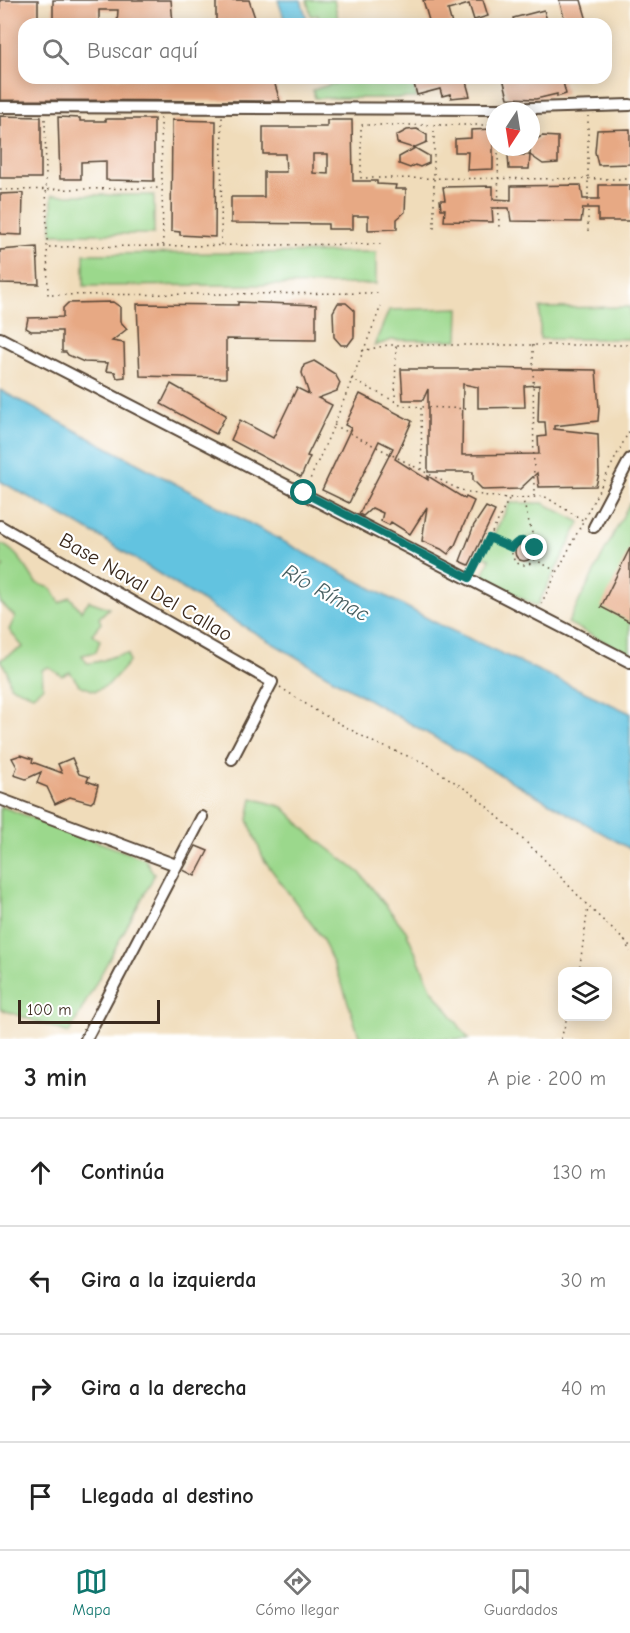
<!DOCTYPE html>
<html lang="es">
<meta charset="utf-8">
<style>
:root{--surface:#fff;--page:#f2f2f2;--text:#222;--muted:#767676;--line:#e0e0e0;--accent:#0f766e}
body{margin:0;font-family:"Comic Neue",sans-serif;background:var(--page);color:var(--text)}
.controls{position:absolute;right:18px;bottom:18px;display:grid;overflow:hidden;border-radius:12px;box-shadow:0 3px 15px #0003}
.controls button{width:54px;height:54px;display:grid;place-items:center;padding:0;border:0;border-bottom:2px solid var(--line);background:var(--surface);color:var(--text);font:30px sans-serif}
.compass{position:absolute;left:486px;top:102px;width:54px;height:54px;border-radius:50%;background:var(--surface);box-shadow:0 3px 15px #0003;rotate:192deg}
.scale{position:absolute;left:18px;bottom:15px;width:142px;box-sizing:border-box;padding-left:6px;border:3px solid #3b2a1e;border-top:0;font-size:16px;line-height:21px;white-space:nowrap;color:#3b2a1e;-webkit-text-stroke:4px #fff;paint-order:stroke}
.stop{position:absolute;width:18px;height:18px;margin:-14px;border:4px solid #0f766e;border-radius:50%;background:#fff}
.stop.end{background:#0f766e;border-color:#fff;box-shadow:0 2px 6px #0008}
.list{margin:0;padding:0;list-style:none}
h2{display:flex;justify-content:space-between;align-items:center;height:78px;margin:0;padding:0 24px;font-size:26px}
h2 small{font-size:20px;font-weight:400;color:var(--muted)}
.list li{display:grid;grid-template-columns:39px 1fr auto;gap:18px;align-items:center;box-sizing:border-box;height:108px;padding:0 24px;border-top:2px solid var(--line)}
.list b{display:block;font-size:22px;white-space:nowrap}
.list em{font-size:20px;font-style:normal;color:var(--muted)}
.icon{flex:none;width:33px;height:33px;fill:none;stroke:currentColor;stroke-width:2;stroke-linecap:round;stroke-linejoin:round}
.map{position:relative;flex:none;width:630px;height:1039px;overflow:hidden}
.search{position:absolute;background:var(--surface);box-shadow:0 3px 15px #0003;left:18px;right:18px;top:18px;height:66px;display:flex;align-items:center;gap:15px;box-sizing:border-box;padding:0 21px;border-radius:18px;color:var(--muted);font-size:22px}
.sheet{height:510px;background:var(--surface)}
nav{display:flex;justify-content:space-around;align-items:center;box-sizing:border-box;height:84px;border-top:2px solid var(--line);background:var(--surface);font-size:16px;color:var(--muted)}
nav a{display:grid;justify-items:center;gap:3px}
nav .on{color:var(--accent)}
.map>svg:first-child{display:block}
</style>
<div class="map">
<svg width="630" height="1039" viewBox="0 0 630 1039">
<rect width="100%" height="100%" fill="#fff"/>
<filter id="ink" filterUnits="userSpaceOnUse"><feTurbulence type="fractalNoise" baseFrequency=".0167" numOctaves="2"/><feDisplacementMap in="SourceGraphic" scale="12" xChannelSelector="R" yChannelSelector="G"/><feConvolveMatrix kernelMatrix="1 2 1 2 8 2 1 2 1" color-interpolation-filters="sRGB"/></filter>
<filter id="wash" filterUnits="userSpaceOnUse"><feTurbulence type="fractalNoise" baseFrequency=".008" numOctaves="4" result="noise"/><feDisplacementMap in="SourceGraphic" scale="24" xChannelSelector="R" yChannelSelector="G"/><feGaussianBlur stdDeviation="1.35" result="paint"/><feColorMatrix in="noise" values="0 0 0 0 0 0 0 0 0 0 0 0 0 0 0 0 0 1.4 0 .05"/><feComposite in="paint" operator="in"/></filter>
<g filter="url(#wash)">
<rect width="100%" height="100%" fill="#f0dcba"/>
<g fill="#9bd88c" stroke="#6b8155" stroke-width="1.5">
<path d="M 307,0 L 334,0 L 339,24 L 320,24 L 318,15 L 311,16 Z"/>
<path d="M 351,78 L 412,78 L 417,98 L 315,98 L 313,90 Z"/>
<rect x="52" y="195" width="102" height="39"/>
<path d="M 376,252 L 376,284 L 84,286 L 84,254 Z"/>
<path d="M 630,307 L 630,339 L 540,339 L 540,308 Z"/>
<path d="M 459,308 L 458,340 L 392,340 L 374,346 L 389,310 Z"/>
<path d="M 630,502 L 630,655 L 568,623 Z"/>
<path d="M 510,503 L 543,503 L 580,522 L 537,606 L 482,578 L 490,559 L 483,555 Z"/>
<path d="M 0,544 C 14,547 29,571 36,583 L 51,588 L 60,603 L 70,597 L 81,611 L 89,601 L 109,608 L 99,618 L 101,623 L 92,634 L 100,640 L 96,652 L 82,655 L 87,663 C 106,663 109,654 128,654 L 129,662 L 108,685 L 95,691 L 79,685 L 70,672 L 62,676 L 48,667 L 42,670 L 43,687 L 33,695 L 10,686 L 7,671 L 0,660 L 23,647 L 9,630 L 15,617 L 0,602 L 0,570 L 4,566 L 0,563 Z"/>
<path d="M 252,798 L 283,807 L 311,835 L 360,873 L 406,931 L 431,988 L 469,1039 L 360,1039 L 341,981 L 322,938 L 264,860 L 248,820 Z"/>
<path d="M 0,806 L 145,859 L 154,874 L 152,880 L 69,1033 L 0,1009 Z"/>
</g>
<g fill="#62c3e0" stroke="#4e767f" stroke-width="1.5">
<path d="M 278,0 L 301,0 L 308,23 L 286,24 Z"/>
<path d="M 0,390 L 440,625 L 630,713 L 630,849 L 383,708 L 228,617 L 100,537 L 0,481 Z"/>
</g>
<g id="blocks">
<g fill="#e7a984" fill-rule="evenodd">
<path d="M 0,0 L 38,0 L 38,24 L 24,24 L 24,78 L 273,78 L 280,101 L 0,100 Z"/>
<path d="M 53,0 L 171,0 L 173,24 L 117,24 L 118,10 L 99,10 L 99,24 L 53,24 Z"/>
<path d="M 216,0 L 249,0 L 257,24 L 216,24 Z"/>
<path d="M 423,0 L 483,0 L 488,16 L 474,20 L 469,4 L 448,10 L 452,24 L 430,24 Z"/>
<path d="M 559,0 L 581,0 L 588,24 L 566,24 Z"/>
<path d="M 544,10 L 548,24 L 515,24 L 513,18 Z"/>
<path d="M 436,78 L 443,78 L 444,82 L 465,78 L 470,96 L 451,98 L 450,94 L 442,96 L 440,89 L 417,95 L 414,84 Z"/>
<path d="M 503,78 L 562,78 L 566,94 L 557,97 L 557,94 L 536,99 L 508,98 Z"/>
<path d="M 0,116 L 41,117 L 41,178 L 0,178 Z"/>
<path d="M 58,117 L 80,118 L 80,121 L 106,121 L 106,119 L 154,119 L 154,181 L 106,180 L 106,161 L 81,162 L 81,179 L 60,179 Z"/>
<path d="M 172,120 L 216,121 L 215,237 L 180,235 L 180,232 L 171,231 Z"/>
<path d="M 327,120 L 352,120 L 353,181 L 377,181 L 377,184 L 396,185 L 395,189 L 406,189 L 405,212 L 397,219 L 397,229 L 368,230 L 368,216 L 353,216 L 353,229 L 328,229 L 328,224 L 231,223 L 231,197 L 264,197 L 264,172 L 286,172 L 285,154 L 263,154 L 263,127 L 327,127 ZM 313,154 L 328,154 L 328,174 L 313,173 Z"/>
<path d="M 417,129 L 427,135 L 427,142 L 413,148 L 397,143 L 396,136 L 407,130 Z"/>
<path d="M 493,129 L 493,169 L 467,170 L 468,152 L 455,152 L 455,139 L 471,138 L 471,130 Z"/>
<path d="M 630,129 L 630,164 L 598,165 L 595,152 L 597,130 Z"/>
<path d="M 542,136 L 558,137 L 558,163 L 543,164 L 530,155 L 531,142 Z"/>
<path d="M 415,148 L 429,156 L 429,163 L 420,167 L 415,165 L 410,168 L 399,164 L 399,157 Z"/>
<path d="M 508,155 L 530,155 L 529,169 L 509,169 Z"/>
<path d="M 581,185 L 583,199 L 599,199 L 599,185 L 630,185 L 630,221 L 598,221 L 598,208 L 583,208 L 581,222 L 511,221 L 509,208 L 492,208 L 493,222 L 444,221 L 445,209 L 441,209 L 440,200 L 445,200 L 443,187 L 493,186 L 493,199 L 511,200 L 511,186 Z"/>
<path d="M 23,193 L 22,235 L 0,234 L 0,194 Z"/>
<path d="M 37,247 L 39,284 L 0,283 L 0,250 Z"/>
<path d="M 113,302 L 120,307 L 120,321 L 127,329 L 112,341 L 124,343 L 125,377 L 117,378 L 115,372 L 106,371 L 108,363 L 84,362 L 68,355 L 66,352 L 62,352 L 62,331 L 31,331 L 26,328 L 28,318 L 63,317 L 63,308 L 68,303 Z"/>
<path d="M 238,302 L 316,305 L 316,340 L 226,339 L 226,378 L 140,376 L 137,304 L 238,305 Z"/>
<path d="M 338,303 L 346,303 L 354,310 L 354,337 L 348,345 L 341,345 L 334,337 L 333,312 Z"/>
<path d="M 314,361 L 335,374 L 340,383 L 337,391 L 318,398 L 332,405 L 307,456 L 310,457 L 301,477 L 231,440 L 240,420 L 273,438 L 297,388 L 309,394 L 302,373 L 304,365 Z"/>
<path d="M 473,368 L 596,370 L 599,408 L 598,421 L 554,426 L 554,429 L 598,434 L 599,474 L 596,486 L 539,487 L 537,473 L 520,489 L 483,490 L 473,480 L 473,472 L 428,472 L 428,389 L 423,400 L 403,400 L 401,369 L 473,369 ZM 463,384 L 478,387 L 478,408 L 525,407 L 524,386 L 539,385 L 538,422 L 545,422 L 546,436 L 538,437 L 539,454 L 462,455 Z"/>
<path d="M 171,384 L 226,415 L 216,434 L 161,404 Z"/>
<path d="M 360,394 L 412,421 L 395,459 L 428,480 L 428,476 L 465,499 L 466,497 L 474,501 L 455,545 L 448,554 L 441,549 L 422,541 L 427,507 L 410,534 L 391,522 L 389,525 L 381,521 L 383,513 L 372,508 L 363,516 L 359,514 L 393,448 L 379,441 L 349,503 L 322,490 L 351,428 L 345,425 Z"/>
<path d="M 486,507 L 495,511 L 469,565 L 460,561 L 474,525 Z"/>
<circle cx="524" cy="552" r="9"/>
<path d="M 630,548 L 630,622 L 601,607 Z"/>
<path d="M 21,755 L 33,759 L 32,762 L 62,773 L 58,764 L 72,758 L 79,774 L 89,777 L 87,781 L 98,785 L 94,800 L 91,803 L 70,797 L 55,804 L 47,787 L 37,783 L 41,772 L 26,779 L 14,775 L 17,767 L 12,758 Z"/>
<path d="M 196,846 L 208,851 L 195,876 L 183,870 Z"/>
</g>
</g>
</g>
<g filter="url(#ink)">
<use href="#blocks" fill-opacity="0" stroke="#564535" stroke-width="1.5"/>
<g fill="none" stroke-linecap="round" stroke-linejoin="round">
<g stroke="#564535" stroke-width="14">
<g id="minor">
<path d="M 0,107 L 498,109 L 630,105"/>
<path d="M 0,338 L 630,662"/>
<path d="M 0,526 L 272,682 L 232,759"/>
<path d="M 594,527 L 630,459"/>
<path d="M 0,799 L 176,865"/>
<path d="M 86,1039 L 202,817"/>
</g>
</g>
<g stroke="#564535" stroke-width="1.5" stroke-dasharray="1.5 4.5" stroke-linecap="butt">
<path d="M 161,118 L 163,245"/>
<path d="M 45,119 L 48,295 L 381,293"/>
<path d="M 434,125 L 434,231"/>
<path d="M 495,125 L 361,125 L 361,178 L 630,179"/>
<path d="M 498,147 L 499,231"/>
<path d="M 0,190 L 162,188"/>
<path d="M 588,231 L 588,116"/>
<path d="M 221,245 L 222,117"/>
<path d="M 49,247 L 381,244"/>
<path d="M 533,345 L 534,496"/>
<path d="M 362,351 L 388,345 L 630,345"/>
<path d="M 351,379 L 404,406 L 470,409"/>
<path d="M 395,402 L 396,346"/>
<path d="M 421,408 L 422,470"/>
<path d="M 334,425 L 456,488 C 482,498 516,500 544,496 L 586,522"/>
<path d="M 308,484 L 334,425 L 381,306"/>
<path d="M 522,497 L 532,533 L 530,541"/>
<path d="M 491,539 L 511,548"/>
<circle cx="524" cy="553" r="12"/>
<path d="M 534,559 L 556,571"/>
<path d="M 473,570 L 510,497"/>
<path d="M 541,604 L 630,429"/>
<path d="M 280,687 L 315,710 L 375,743 L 425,763 L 473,794 L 540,855 L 588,906 L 630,946"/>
<path d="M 625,941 L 630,952"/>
<path d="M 579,972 L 588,907"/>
<path d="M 561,1039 L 567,1017"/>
</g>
<use href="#minor" stroke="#fff" stroke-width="10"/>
</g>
</g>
<g fill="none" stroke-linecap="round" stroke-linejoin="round" filter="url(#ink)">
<path stroke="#0f766e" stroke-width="8" d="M 304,493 L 469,578 L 489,538 L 512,548 C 518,538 528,539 535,548"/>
</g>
<g text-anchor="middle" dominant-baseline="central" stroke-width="4.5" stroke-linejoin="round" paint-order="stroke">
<g font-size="21" fill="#3b2a1e" stroke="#fff">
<text transform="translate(146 587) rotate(30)">Base Naval Del Callao</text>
</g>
<g font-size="22" font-style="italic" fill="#496062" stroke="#fff">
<text transform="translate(326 593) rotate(29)">Río Rímac</text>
</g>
</g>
</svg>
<div class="controls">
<button><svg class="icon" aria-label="layers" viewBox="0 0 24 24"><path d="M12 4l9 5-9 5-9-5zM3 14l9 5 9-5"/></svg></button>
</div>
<svg class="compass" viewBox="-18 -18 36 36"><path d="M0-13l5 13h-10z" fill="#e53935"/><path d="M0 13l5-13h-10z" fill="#767676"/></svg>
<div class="scale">100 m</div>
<div class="stop" style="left:304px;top:493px"></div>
<div class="stop end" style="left:535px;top:548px"></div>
<div class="search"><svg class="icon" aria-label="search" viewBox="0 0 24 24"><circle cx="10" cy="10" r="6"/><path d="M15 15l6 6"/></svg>Buscar aquí</div>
</div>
<section class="sheet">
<h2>3 min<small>A pie · 200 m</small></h2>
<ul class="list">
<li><svg class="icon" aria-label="ahead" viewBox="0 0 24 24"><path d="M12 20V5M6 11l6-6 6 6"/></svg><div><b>Continúa</b></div><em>130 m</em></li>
<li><svg class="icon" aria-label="left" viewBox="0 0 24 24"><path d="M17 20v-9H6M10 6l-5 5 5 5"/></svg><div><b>Gira a la izquierda</b></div><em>30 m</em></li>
<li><svg class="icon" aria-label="right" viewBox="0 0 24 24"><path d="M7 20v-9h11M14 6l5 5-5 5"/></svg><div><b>Gira a la derecha</b></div><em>40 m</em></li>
<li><svg class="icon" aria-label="arrive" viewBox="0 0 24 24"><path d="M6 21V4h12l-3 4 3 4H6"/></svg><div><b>Llegada al destino</b></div></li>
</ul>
</section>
<nav>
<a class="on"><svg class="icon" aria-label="map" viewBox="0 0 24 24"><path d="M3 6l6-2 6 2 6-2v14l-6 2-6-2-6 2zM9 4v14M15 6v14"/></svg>Mapa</a>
<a><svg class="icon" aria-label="directions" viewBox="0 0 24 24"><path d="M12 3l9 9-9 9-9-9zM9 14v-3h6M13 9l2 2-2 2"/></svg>Cómo llegar</a>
<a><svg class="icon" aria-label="saved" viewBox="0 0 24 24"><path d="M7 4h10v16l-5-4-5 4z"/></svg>Guardados</a>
</nav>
